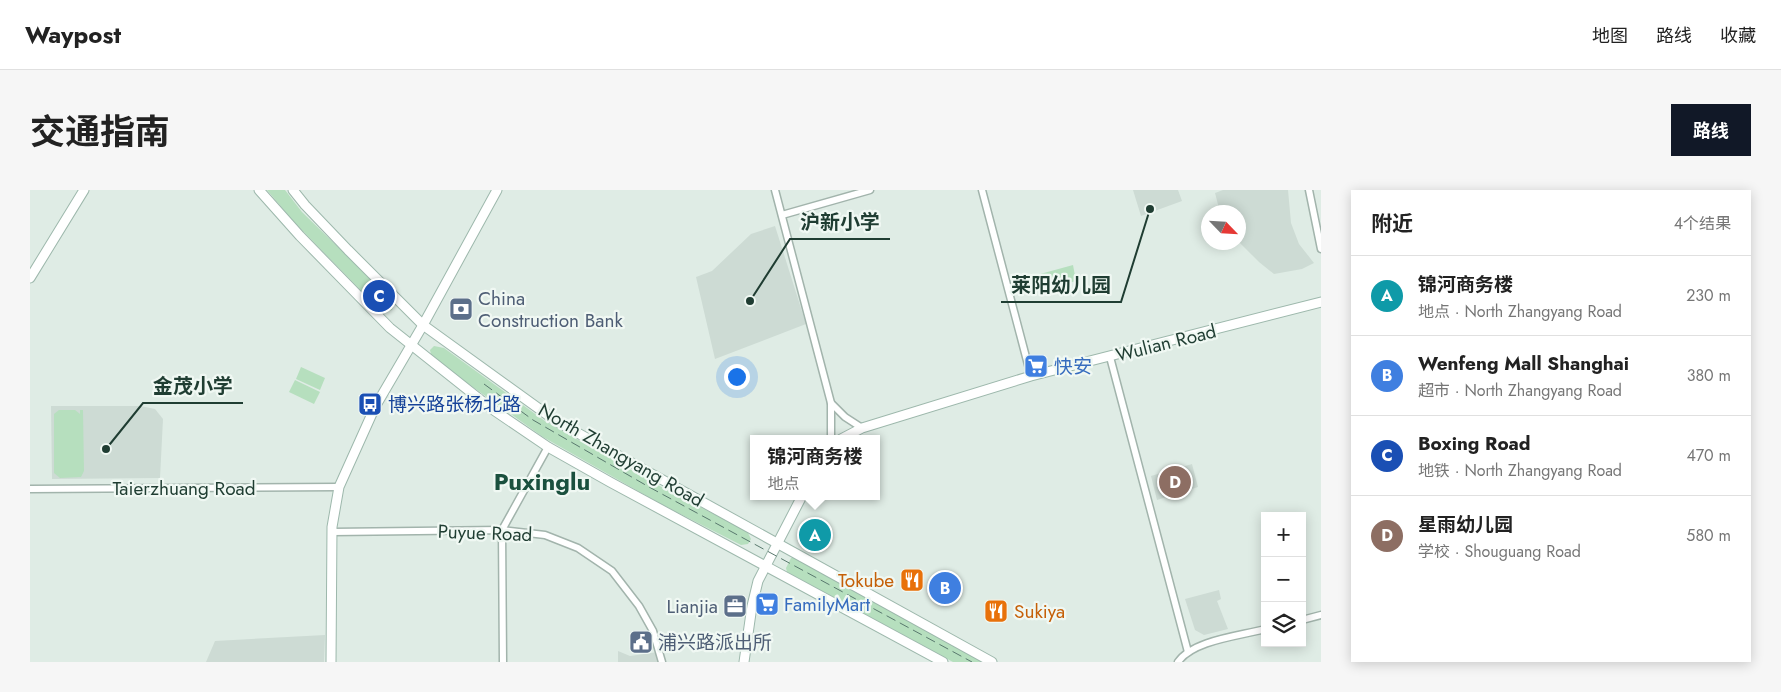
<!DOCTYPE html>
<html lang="zh">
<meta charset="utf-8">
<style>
:root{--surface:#fff;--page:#f6f6f6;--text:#222;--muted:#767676;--line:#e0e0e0;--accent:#111827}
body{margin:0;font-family:Jost,"Noto Sans SC",sans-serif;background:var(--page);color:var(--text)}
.controls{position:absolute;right:15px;bottom:15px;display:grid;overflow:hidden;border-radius:0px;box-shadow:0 2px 12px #0003}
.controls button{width:45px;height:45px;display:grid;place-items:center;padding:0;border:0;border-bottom:1px solid var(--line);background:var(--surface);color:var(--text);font:25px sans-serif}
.compass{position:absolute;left:1171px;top:15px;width:45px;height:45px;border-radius:50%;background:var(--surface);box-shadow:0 2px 12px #0003;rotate:115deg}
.you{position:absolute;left:706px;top:186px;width:18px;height:18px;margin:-12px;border:4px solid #fff;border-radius:50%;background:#1a73e8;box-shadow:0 0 0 8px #1a73e833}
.badge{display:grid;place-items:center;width:32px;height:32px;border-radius:50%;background:var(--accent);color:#fff;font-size:16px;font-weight:700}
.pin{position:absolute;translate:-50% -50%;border:2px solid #fff;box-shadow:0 1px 5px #0006}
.popup{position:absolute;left:720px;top:245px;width:130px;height:65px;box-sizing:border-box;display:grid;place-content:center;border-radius:0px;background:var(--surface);filter:drop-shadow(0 1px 4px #0005);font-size:16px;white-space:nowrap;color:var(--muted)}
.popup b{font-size:19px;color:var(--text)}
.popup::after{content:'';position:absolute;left:50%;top:100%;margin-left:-10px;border:10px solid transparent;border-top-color:var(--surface)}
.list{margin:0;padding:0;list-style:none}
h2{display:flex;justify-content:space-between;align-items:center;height:65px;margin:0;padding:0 20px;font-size:21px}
h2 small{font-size:16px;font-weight:400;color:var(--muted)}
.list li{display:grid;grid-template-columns:32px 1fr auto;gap:15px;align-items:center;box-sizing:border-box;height:80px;padding:0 20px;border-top:1px solid var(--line)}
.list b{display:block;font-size:19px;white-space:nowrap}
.list p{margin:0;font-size:16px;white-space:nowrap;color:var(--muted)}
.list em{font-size:16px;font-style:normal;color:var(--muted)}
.icon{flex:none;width:28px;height:28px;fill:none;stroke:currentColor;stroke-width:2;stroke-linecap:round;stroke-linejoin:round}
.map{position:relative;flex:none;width:1291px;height:472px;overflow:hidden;border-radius:0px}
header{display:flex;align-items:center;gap:30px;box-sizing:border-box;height:70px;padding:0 25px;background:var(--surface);border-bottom:1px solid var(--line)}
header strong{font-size:24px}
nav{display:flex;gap:28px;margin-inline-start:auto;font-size:18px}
.intro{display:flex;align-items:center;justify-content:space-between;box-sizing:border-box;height:120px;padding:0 30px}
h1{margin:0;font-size:35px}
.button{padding:12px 22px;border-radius:0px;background:var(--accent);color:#fff;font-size:18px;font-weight:700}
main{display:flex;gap:30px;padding:0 30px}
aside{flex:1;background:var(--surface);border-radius:0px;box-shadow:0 2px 12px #0003}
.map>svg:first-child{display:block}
</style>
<header>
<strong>Waypost</strong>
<nav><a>地图</a><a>路线</a><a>收藏</a></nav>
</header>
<div class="intro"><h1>交通指南</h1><a class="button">路线</a></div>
<main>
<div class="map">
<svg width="1291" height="472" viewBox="0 0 1291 472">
<rect width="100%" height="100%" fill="#dfece5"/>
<g fill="#cddbd4">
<path d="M 1103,0 L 1148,0 L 1152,11 L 1111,26 Z"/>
<path d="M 1193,0 L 1258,0 L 1261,33 L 1269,54 L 1284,73 L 1272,79 L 1244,84 L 1229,72 L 1209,52 L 1208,22 L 1190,22 L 1185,3 Z"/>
<path d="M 745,36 L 776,134 L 685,169 L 666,87 L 682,81 L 721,44 Z"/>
<path d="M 21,216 L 110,216 L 125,219 L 133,229 L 130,288 L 22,289 Z"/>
<path d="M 1162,274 L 1168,297 L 1127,310 L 1121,286 Z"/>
<path d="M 1189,400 L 1191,409 L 1187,411 L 1198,439 L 1174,445 L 1165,440 L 1155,409 Z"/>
<path d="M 295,445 L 294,472 L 176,472 L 185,451 Z"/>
<path d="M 588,461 L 600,466 L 628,462 L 628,472 L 588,472 Z"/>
</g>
<g fill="#b6dfbe">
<path d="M 237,0 L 255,0 L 272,22 L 360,108 L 364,114 L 362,120 L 352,122 L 264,32 Z"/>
<path d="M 1043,75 L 1046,91 L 996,104 L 992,89 Z"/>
<path d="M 404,156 L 414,158 L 515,231 L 635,299 L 717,341 L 721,349 L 718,354 L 711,355 L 629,313 L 513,247 L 402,168 L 400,160 Z"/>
<path d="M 271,177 L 295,188 L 290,200 L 266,189 Z"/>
<path d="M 265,190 L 290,202 L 284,214 L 259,202 Z"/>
<path d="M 29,220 L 45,220 L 50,224 L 50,220 L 53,220 L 54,281 L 51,287 L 30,288 L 24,283 L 24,224 Z"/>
<path d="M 761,368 L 765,368 L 953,472 L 923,472 L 757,382 L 756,378 Z"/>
</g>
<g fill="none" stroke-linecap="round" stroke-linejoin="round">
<g stroke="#a2b4ac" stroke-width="9">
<g id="street">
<path d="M 745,0 L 801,213 L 801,249"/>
<path d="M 952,0 L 1001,186"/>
<path d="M 1279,0 L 1291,59"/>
<path d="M 752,25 L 840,0"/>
<path d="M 1080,167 L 1158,462"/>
<path d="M 801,213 L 815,227 L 832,238"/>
<path d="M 0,299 L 309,297"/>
<path d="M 302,342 L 472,340 L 515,345 L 548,358 L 582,381 L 609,416 L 623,441 L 632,472"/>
<path d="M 1272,430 L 1291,425"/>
<path d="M 473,472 L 472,340 L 518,257"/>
<path d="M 1148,472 C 1163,450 1210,446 1235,439"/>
</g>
</g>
<g stroke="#9db8ac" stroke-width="11">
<g id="secondary">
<path d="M 229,0 L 270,46 L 360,138 L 462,219 L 518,257 L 580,292 L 913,472"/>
<path d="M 263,0 L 275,15 L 318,60 L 393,135 L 526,231 L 962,472"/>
<path d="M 0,88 L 54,0"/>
<path d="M 811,249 L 832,238 L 1001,186 L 1291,112"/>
<path d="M 301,472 L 302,337 L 309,297 L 345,217 L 393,135 L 467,0"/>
<path d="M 714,472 L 722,416 L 728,391 L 772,306"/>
</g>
</g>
<use href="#street" stroke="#fff" stroke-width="6"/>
<use href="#secondary" stroke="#fff" stroke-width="9"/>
<path stroke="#59796e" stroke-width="1" stroke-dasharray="10 5" stroke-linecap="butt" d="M 454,194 L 503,230 L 619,297 L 942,472"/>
</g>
<defs>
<g id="bank-square" transform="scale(1.25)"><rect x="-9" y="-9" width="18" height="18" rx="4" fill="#5c6f8a" stroke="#f0f8f3"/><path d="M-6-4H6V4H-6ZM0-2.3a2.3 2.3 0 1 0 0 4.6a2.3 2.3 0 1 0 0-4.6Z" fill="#fff"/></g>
<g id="supermarket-square" transform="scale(1.25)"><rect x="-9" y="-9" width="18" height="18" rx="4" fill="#3f7fe0" stroke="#f0f8f3"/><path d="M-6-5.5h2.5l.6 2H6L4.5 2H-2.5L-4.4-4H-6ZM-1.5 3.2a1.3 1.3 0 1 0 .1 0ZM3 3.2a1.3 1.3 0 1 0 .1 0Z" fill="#fff"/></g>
<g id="bus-square" transform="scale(1.25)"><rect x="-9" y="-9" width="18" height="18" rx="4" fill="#1a4fb4" stroke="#f0f8f3"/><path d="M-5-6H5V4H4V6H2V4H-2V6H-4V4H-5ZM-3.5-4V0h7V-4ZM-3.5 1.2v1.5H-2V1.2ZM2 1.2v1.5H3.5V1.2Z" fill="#fff"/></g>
<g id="restaurant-square" transform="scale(1.25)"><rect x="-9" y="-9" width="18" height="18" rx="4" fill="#e8710a" stroke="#f0f8f3"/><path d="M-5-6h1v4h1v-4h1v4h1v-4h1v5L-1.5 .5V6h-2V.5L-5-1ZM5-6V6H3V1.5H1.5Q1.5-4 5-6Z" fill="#fff"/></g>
<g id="office-square" transform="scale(1.25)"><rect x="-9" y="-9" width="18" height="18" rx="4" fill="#5c6f8a" stroke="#f0f8f3"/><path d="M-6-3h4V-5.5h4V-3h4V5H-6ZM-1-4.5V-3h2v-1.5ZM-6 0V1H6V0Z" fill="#fff"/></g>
<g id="civic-square" transform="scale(1.25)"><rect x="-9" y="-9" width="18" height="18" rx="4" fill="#5c6f8a" stroke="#f0f8f3"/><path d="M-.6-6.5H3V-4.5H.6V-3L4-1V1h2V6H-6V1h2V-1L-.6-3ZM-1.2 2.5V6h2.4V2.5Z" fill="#fff"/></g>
</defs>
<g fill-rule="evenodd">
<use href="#bank-square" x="431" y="119"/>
<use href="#supermarket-square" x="1006" y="176"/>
<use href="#bus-square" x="340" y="214"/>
<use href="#restaurant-square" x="882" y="390"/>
<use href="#supermarket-square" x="737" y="414"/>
<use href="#office-square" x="705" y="416"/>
<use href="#restaurant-square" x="966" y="421"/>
<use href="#civic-square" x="611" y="452"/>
</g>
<g text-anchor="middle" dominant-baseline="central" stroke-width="4.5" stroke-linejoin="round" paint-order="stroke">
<g font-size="19" fill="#4e5e75" stroke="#f0f8f3" text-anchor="start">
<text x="448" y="108">China<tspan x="448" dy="22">Construction Bank</tspan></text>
<text x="688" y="416" text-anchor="end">Lianjia</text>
<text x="628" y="452">浦兴路派出所</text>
</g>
<g font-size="19" fill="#1f3d32" stroke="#f0f8f3">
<text transform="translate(1136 153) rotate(-14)">Wulian Road</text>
<text transform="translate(591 265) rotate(30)">North Zhangyang Road</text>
<text x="154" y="298">Taierzhuang Road</text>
<text transform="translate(455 343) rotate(2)">Puyue Road</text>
</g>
<g font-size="19" fill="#366cbe" stroke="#f0f8f3" text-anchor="start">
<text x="1024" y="176">快安</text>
<text x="754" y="414">FamilyMart</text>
</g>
<g font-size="19" fill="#164399" stroke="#f0f8f3" text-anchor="start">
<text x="358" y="214">博兴路张杨北路</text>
</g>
<g font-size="19" fill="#c56008" stroke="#f0f8f3" text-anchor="end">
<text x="864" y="390">Tokube</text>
<text x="984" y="421" text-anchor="start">Sukiya</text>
</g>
<g font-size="24" font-weight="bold" fill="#1a503e" stroke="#f0f8f3">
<text x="512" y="291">Puxinglu</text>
</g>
</g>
<path fill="none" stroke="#1f3d32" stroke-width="2" d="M720 111L760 49H860M1120 19L1091 112H971M76 259L113 213H213"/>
<g fill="#1f3d32" stroke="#f0f8f3" stroke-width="2">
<circle cx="720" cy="111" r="5"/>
<circle cx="1120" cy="19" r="5"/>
<circle cx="76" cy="259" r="5"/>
</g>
<g font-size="20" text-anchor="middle" font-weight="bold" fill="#1f3d32" stroke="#f0f8f3" stroke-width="4.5" stroke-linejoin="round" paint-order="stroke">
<text x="810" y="39">沪新小学</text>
<text x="1031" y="102">莱阳幼儿园</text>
<text x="163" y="203">金茂小学</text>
</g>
</svg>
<div class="controls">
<button>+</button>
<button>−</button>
<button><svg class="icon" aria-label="layers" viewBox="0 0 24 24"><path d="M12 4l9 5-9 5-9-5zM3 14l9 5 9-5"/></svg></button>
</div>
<svg class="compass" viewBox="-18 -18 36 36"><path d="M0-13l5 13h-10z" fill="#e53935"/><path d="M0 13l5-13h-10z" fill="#767676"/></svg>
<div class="you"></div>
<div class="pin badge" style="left:785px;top:345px;background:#0f9aa8">A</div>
<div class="popup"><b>锦河商务楼</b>地点</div>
<div class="pin badge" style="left:915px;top:398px;background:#3f7fe0">B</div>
<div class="pin badge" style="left:349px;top:106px;background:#1a4fb4">C</div>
<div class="pin badge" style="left:1145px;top:292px;background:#8d6e63">D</div>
</div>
<aside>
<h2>附近<small>4个结果</small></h2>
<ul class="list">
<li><span class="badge" style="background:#0f9aa8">A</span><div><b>锦河商务楼</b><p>地点 · North Zhangyang Road</p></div><em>230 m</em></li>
<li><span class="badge" style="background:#3f7fe0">B</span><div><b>Wenfeng Mall Shanghai</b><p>超市 · North Zhangyang Road</p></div><em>380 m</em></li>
<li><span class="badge" style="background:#1a4fb4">C</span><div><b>Boxing Road</b><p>地铁 · North Zhangyang Road</p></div><em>470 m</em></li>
<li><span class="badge" style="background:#8d6e63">D</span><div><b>星雨幼儿园</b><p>学校 · Shouguang Road</p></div><em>580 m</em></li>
</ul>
</aside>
</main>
